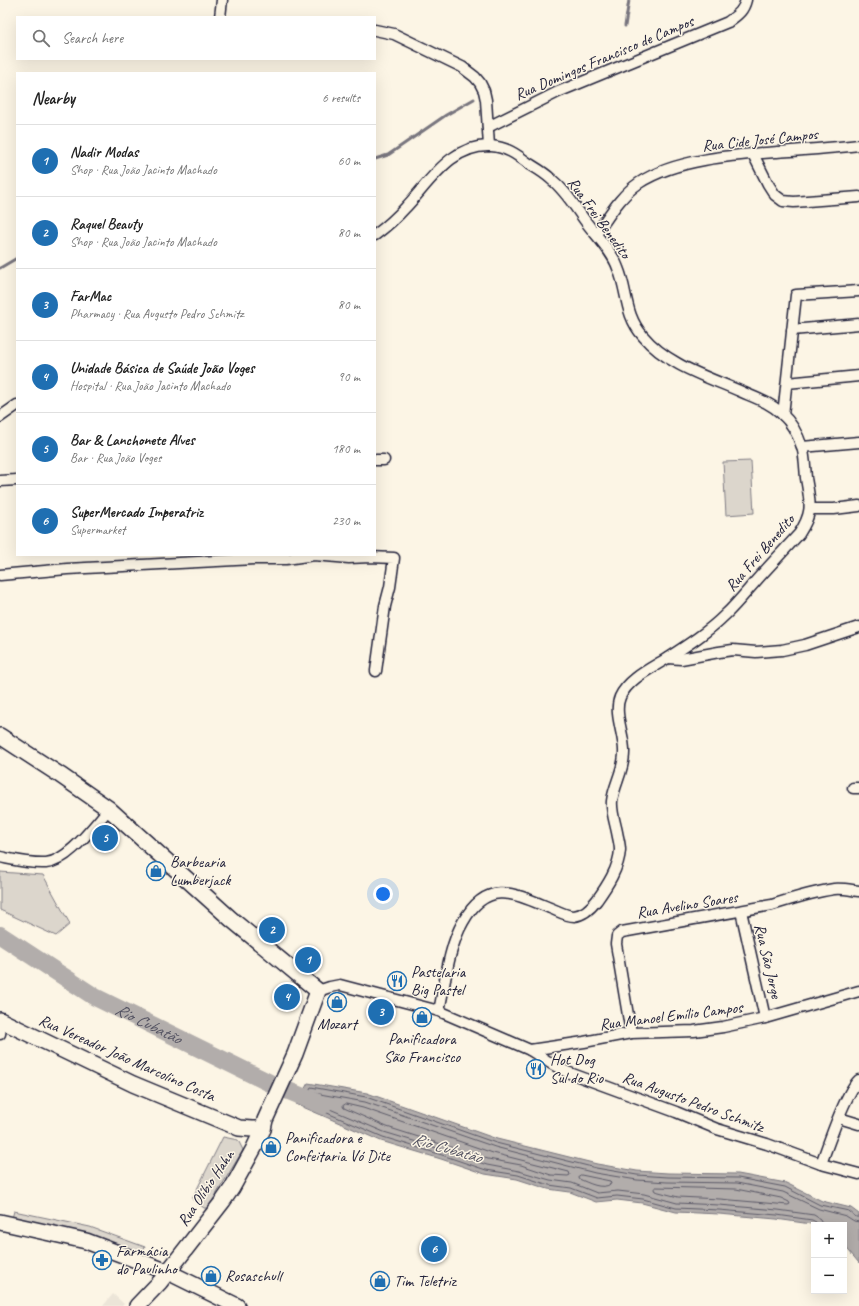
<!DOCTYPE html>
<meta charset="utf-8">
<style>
:root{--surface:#fff;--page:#f2f2f2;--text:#222;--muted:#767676;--line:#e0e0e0;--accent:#1f6fb2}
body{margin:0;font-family:Caveat,sans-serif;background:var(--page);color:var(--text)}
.controls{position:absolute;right:12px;bottom:12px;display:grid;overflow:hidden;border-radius:0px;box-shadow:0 4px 16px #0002}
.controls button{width:36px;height:36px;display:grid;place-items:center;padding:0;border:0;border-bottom:1px solid var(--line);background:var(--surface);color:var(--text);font:20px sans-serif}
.you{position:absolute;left:383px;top:894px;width:14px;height:14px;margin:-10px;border:3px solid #fff;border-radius:50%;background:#1a73e8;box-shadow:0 0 0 6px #1a73e833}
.badge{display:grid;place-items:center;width:26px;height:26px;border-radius:50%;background:var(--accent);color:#fff;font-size:13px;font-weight:700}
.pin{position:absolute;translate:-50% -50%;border:2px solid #fff;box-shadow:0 1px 4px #0006}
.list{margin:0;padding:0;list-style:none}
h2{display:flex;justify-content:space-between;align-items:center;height:52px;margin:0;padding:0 16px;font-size:17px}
h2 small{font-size:13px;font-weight:400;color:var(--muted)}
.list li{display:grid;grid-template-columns:26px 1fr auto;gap:12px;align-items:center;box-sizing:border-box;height:72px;padding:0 16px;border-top:1px solid var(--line)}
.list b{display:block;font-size:15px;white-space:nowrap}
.list p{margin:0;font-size:13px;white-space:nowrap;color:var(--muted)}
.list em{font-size:13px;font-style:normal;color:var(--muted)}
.icon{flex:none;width:22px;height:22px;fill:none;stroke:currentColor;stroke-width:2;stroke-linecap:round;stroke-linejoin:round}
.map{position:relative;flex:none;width:859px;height:1306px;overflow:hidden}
.search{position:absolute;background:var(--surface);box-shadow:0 4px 16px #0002;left:16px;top:16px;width:360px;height:44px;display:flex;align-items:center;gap:10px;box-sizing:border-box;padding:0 14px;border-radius:0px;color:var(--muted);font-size:15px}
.panel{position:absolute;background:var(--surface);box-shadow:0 4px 16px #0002;left:16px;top:72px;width:360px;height:484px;border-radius:0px}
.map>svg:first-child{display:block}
</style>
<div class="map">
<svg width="859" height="1306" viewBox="0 0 859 1306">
<rect width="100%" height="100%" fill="#fcf5e5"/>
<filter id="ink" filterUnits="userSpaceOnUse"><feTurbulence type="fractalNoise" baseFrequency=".025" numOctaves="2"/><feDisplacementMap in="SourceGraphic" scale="8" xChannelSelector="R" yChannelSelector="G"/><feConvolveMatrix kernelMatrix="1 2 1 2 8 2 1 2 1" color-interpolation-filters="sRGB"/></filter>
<g filter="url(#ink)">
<path fill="#ece5d8" d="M 113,1294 L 124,1304 L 122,1306 L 103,1306 Z"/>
<g fill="#dcd6cc" stroke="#7f7c84">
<path d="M 751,461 L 754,513 L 726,515 L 723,462 Z"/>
<path d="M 0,872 L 43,875 L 70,924 L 56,936 L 0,910 Z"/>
<path d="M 223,1137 L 238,1140 L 243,1150 L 208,1208 L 204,1208 L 192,1199 Z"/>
<path d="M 14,1211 L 90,1227 L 145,1247 L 141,1257 L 11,1222 Z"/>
</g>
<path fill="#b2adab" stroke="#78757e" d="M 308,1083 L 367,1093 L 497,1139 L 597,1164 L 637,1171 L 668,1173 L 738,1174 L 786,1183 L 822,1201 L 851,1208 L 859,1214 L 859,1263 L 844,1245 L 844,1225 L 814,1226 L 811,1224 L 776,1219 L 719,1214 L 676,1212 L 642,1203 L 617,1200 L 596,1202 L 570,1192 L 548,1189 L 517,1179 L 485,1174 L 441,1159 L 381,1141 L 296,1104 Z"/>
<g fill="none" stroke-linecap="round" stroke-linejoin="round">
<g stroke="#5c5a68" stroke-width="1">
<path d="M 346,1104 L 363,1108 L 493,1153 L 569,1172 L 570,1175 L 568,1176 L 551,1175 L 521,1165 L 488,1159 L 387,1127 L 344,1108 L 343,1106 Z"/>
<path d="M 581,1175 L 610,1181 L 611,1184 C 601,1190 589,1183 579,1179 L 578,1177 Z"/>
<path d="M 656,1187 L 736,1189 L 781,1198 L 789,1202 L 790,1204 L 788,1205 L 720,1199 L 678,1197 L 655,1191 L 654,1189 Z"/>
<path d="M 818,1225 L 816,1222 L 812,1220 L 777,1215 L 719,1210 L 676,1208 L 643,1199 L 617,1196 L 597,1198 L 571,1188 L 549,1185 L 518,1175 L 486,1170 L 442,1155 L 383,1137 L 304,1103 L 303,1101 L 311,1087 L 366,1097 L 496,1143 L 596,1168 L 637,1175 L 668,1177 L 738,1178 L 785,1187 L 820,1205 L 849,1211 L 856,1217 L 859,1217"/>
<path d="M 823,1225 L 820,1219 L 814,1215 L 778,1210 L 719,1205 L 677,1203 L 644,1194 L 618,1191 L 597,1193 L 572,1183 L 550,1180 L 519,1171 L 487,1165 L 443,1150 L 384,1132 L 311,1101 L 310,1098 L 314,1093 L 365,1102 L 495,1147 L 595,1173 L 637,1180 L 667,1182 L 737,1183 L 783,1192 L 819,1209 L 846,1216 L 854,1221 L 859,1222"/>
</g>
<g stroke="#78757e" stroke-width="3">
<path d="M 625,26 L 629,0"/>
<path d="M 375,159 L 388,155 L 446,115 L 474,99"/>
<path d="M 0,268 L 17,258"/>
</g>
<path stroke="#b2adab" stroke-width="18" id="s1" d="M 0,935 L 95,997 L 274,1085 L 323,1105"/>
<g stroke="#22223b" stroke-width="13">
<g id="street">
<path d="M 220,17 L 222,0"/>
<path d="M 375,30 L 394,34 L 462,67 L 475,77 L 480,83 L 484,91 L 486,100 L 489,146"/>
<path d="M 488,127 L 558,92 L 728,22 C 737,15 743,12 746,0"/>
<path d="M 753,154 L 768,184 L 775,195 L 783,201 L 794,202 L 859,197"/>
<path d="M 596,234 C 609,216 620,196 639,183 C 675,159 735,155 777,152 C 804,150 832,148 859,145"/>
<path d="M 375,235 C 386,227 397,217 406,207 C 430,182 451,144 491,146 C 506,147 516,154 528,163 C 536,168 545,173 551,179 C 566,191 575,207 586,222 C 597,237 612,251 618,268 C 628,292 624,314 643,336 C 667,365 708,377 742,392 C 756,398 771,403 782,414 C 791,422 798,435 802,447 C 805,456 805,468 806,478 C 810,503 814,511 799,534 C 787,547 775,560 763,573 C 750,587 739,602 725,615 C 708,632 686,646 666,659 C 650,669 628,679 620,697 C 613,713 625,736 624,753 C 624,770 614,785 612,801 C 611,811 615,822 617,832 C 618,838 620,844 620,850 C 619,868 607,886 597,900 C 591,908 583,915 574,916 C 566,916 558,911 550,908 C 514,893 487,879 463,922 C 449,946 445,983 439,1011"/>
<path d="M 792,330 L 859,324"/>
<path d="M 787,383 L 859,376"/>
<path d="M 783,415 L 796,295 L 859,291"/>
<path d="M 0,417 L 17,405"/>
<path d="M 802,447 L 859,442"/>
<path d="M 375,460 L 384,460"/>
<path d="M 0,481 L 17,480"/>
<path d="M 810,509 L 834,509 L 859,506"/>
<path d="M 0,575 L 67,569 L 254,559 L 286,559 L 314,555 L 349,558 L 370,557 L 394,558 L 390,587 L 385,606 L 376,671"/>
<path d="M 668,658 L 681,659 L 719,652 L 733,650 L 756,652 L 782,650 L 805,645 L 859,627"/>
<path d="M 853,788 L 859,788"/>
<path d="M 0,857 C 15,860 31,864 46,863 C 69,861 94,825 109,809"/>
<path d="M 741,911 L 765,1018"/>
<path d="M 318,991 L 330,987 L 340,985 L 439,1011 L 530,1050 L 552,1064 L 567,1072 L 676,1112 L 717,1129 L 767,1144 L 821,1164 L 859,1174"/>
<path d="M 631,1033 L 616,944 L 617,936 L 622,932 L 772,905 C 791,899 813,892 834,889 C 842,888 851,890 859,891"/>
<path d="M 0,1034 L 2,1021"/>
<path d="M 530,1050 L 584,1042 L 631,1033 L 694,1031 L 723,1027 L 765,1018 L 859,991"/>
<path d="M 839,1118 L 859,1124"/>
<path d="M 821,1164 C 828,1145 845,1093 859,1080"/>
</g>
</g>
<g stroke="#22223b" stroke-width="18">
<g id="secondary">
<path d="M 0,736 L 60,775 L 109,809 L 231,919 L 318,991 L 295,1054 L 265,1120 L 263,1129 L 254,1148 L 232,1188 L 223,1201 L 160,1282 L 137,1306"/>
<path d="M 0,1020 L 133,1084 L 239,1128 L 252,1129 L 263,1129"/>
<path d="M 0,1222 L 86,1241 L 168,1272 L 237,1306"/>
</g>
</g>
<use href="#street" stroke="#fcf5e5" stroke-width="10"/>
<use href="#secondary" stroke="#fcf5e5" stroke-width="15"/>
</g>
</g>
<defs>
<g id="shop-ring" transform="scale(1)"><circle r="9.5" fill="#fcf5e5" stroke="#1f6fb2" stroke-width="1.5"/><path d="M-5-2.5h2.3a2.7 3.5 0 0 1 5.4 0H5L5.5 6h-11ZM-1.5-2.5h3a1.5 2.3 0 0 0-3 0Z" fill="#1f6fb2"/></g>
<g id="restaurant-ring" transform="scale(1)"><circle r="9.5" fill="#fcf5e5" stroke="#1f6fb2" stroke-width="1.5"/><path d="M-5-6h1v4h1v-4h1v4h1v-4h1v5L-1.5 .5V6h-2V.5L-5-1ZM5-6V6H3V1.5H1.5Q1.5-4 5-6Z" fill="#1f6fb2"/></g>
<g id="pharmacy-ring" transform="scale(1)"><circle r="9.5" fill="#fcf5e5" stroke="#1f6fb2" stroke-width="1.5"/><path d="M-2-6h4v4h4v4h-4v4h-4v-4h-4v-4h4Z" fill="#1f6fb2"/></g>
</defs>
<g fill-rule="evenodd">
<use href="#shop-ring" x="156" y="871"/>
<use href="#restaurant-ring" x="397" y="981"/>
<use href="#shop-ring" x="337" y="1002"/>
<use href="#shop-ring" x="422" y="1017"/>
<use href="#restaurant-ring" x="536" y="1069"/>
<use href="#shop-ring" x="271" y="1147"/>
<use href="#pharmacy-ring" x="102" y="1260"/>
<use href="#shop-ring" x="211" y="1276"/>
<use href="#shop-ring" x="380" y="1281"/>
</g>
<g text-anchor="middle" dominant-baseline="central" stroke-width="3" stroke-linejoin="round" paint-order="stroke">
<g font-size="16" fill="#22223b" stroke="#fcf5e5">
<text transform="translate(604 58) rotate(-23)">Rua Domingos Francisco de Campos</text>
<text transform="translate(760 140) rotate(-6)">Rua Cide José Campos</text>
<text transform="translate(599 218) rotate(54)">Rua Frei Benedito</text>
<text transform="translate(760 553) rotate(-49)">Rua Frei Benedito</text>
<text transform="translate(687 905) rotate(-9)">Rua Avelino Soares</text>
<text transform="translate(768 961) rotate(77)">Rua São Jorge</text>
<text transform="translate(671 1016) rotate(-7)">Rua Manoel Emílio Campos</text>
<text transform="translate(127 1058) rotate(24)">Rua Vereador João Marcolino Costa</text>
<text transform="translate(693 1102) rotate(20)">Rua Augusto Pedro Schmitz</text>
<text transform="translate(206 1188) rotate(-56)">Rua Olíbio Hahn</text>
</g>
<g font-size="16" fill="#22223b" stroke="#fcf5e5" text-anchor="start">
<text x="170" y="862">Barbearia<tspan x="170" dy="18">Lumberjack</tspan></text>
<text x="411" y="972">Pastelaria<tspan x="411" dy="18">Big Pastel</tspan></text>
<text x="337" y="1024" text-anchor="middle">Mozart</text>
<text x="422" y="1039" text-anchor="middle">Panificadora<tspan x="422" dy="18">São Francisco</tspan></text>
<text x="550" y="1060">Hot Dog<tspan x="550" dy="18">Sul do Rio</tspan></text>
<text x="285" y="1138">Panificadora e<tspan x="285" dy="18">Confeitaria Vó Dite</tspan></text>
<text x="116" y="1251">Farmácia<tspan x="116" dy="18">do Paulinho</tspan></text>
<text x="225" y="1276">Rosaschull</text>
<text x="394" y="1281">Tim Teletriz</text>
</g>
<g font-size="17" font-style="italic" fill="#545362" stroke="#fcf5e5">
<text stroke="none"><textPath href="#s1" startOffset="173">Rio Cubatão</textPath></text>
<text transform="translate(447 1148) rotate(16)">Rio Cubatão</text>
</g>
</g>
</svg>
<div class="controls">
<button>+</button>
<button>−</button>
</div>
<div class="you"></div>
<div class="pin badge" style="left:308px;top:960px">1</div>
<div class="pin badge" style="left:272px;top:930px">2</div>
<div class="pin badge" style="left:381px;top:1012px">3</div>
<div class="pin badge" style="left:287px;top:997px">4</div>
<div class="pin badge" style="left:105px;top:838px">5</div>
<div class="pin badge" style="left:434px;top:1249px">6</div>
<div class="search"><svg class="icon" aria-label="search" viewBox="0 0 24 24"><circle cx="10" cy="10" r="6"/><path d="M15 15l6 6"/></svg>Search here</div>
<section class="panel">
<h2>Nearby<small>6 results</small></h2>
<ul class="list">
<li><span class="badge">1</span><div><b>Nadir Modas</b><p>Shop · Rua João Jacinto Machado</p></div><em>60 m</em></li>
<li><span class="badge">2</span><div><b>Raquel Beauty</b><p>Shop · Rua João Jacinto Machado</p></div><em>80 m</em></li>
<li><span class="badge">3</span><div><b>FarMac</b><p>Pharmacy · Rua Augusto Pedro Schmitz</p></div><em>80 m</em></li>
<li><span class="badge">4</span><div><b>Unidade Básica de Saúde João Voges</b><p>Hospital · Rua João Jacinto Machado</p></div><em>90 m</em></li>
<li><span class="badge">5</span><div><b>Bar &amp; Lanchonete Alves</b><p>Bar · Rua João Voges</p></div><em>180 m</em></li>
<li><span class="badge">6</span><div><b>SuperMercado Imperatriz</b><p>Supermarket</p></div><em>230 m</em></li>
</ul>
</section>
</div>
